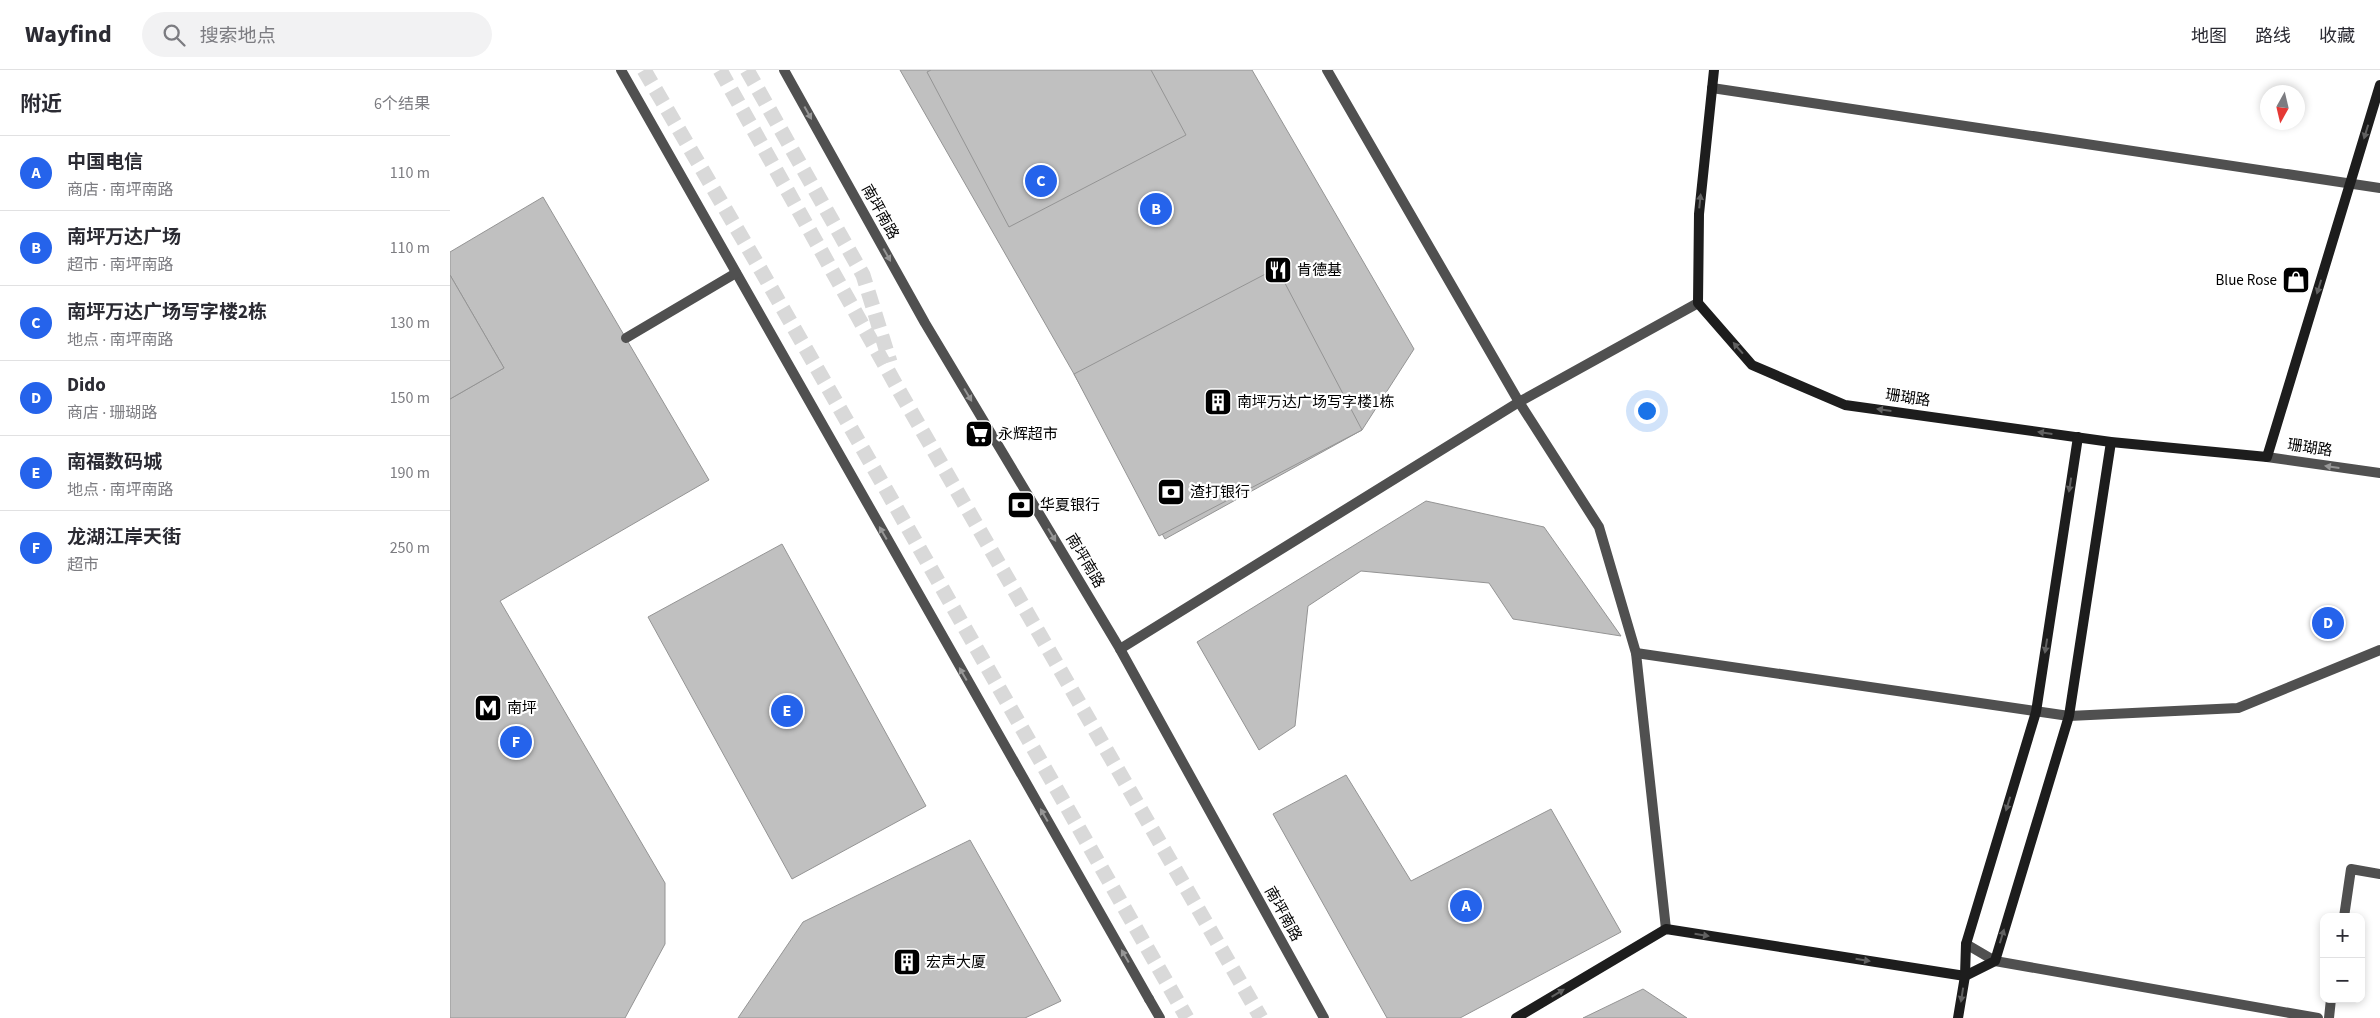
<!DOCTYPE html>
<html lang="zh">
<meta charset="utf-8">
<style>
:root{--surface:#fff;--page:#f2f2f3;--text:#2b2b33;--muted:#7c7c81;--line:#e1e1e2;--accent:#2563eb}
body{margin:0;font-family:"Source Sans 3","Noto Sans SC",sans-serif;background:var(--page);color:var(--text)}
.controls{position:absolute;right:15px;bottom:15px;display:grid;overflow:hidden;border-radius:10px;box-shadow:0 2px 8px #0003}
.controls button{width:45px;height:45px;display:grid;place-items:center;padding:0;border:0;border-bottom:1px solid var(--line);background:var(--surface);color:var(--text);font:25px sans-serif}
.compass{position:absolute;left:1810px;top:15px;width:45px;height:45px;border-radius:50%;background:var(--surface);box-shadow:0 2px 8px #0003;rotate:188deg}
.you{position:absolute;left:1196px;top:340px;width:18px;height:18px;margin:-12px;border:4px solid #fff;border-radius:50%;background:#1a73e8;box-shadow:0 0 0 8px #1a73e833}
.badge{display:grid;place-items:center;width:32px;height:32px;border-radius:50%;background:var(--accent);color:#fff;font-size:16px;font-weight:700}
.pin{position:absolute;translate:-50% -50%;border:2px solid #fff;box-shadow:0 1px 5px #0006}
.list{margin:0;padding:0;list-style:none}
h2{display:flex;justify-content:space-between;align-items:center;height:65px;margin:0;padding:0 20px;font-size:21px}
h2 small{font-size:16px;font-weight:400;color:var(--muted)}
.list li{display:grid;grid-template-columns:32px 1fr auto;gap:15px;align-items:center;box-sizing:border-box;height:75px;padding:0 20px;border-top:1px solid var(--line)}
.list b{display:block;font-size:19px;white-space:nowrap}
.list p{margin:0;font-size:16px;white-space:nowrap;color:var(--muted)}
.list em{font-size:16px;font-style:normal;color:var(--muted)}
.icon{flex:none;width:28px;height:28px;fill:none;stroke:currentColor;stroke-width:2;stroke-linecap:round;stroke-linejoin:round}
.map{position:relative;flex:none;width:1930px;height:948px;overflow:hidden}
header{display:flex;align-items:center;gap:30px;box-sizing:border-box;height:70px;padding:0 25px;background:var(--surface);border-bottom:1px solid var(--line)}
header strong{font-size:24px}
nav{display:flex;gap:28px;margin-inline-start:auto;font-size:18px}
.search{width:350px;height:45px;background:var(--page);display:flex;align-items:center;gap:12px;box-sizing:border-box;padding:0 18px;border-radius:28px;color:var(--muted);font-size:19px}
main{display:flex}
aside{flex:1;background:var(--surface)}
.map>svg:first-child{display:block}
</style>
<header>
<strong>Wayfind</strong>
<div class="search"><svg class="icon" aria-label="search" viewBox="0 0 24 24"><circle cx="10" cy="10" r="6"/><path d="M15 15l6 6"/></svg>搜索地点</div>
<nav><a>地图</a><a>路线</a><a>收藏</a></nav>
</header>
<main>
<aside>
<h2>附近<small>6个结果</small></h2>
<ul class="list">
<li><span class="badge">A</span><div><b>中国电信</b><p>商店 · 南坪南路</p></div><em>110 m</em></li>
<li><span class="badge">B</span><div><b>南坪万达广场</b><p>超市 · 南坪南路</p></div><em>110 m</em></li>
<li><span class="badge">C</span><div><b>南坪万达广场写字楼2栋</b><p>地点 · 南坪南路</p></div><em>130 m</em></li>
<li><span class="badge">D</span><div><b>Dido</b><p>商店 · 珊瑚路</p></div><em>150 m</em></li>
<li><span class="badge">E</span><div><b>南福数码城</b><p>地点 · 南坪南路</p></div><em>190 m</em></li>
<li><span class="badge">F</span><div><b>龙湖江岸天街</b><p>超市</p></div><em>250 m</em></li>
</ul>
</aside>
<div class="map">
<svg width="1930" height="948" viewBox="0 0 1930 948">
<rect width="100%" height="100%" fill="#fff"/>
<g fill="#c0c0c0" stroke="#949494">
<path d="M 450,0 L 802,0 L 964,279 L 912,360 L 715,469 L 624,304 Z"/>
<path d="M 481,0 L 701,0 L 736,65 L 559,157 L 477,2 Z"/>
<path d="M 93,127 L 259,410 L 50,531 L 215,813 L 215,874 L 175,948 L 0,948 L 0,329 L 54,298 L 0,205 L 0,182 Z"/>
<path d="M 827,198 L 912,360 L 709,466 L 624,304 Z"/>
<path d="M 0,205 L 54,298 L 0,329 Z"/>
<path d="M 976,431 L 1094,457 L 1171,566 L 1063,549 L 1039,513 L 911,501 L 858,536 L 845,656 L 809,680 L 747,572 Z"/>
<path d="M 332,474 L 476,736 L 342,809 L 198,547 Z"/>
<path d="M 896,705 L 961,811 L 1101,739 L 1171,862 L 1010,948 L 937,948 L 823,744 Z"/>
<path d="M 520,770 L 611,931 L 575,948 L 288,948 L 353,852 Z"/>
<path d="M 1193,919 L 1237,948 L 1133,948 Z"/>
</g>
<g fill="none" stroke-linecap="round" stroke-linejoin="round">
<g stroke="#d9d9d9" stroke-width="15" stroke-dasharray="15 8" stroke-linecap="butt">
<path d="M 194,0 L 312,202 L 737,948"/>
<path d="M 270,0 L 451,324 L 811,948"/>
<path d="M 297,0 L 413,205 L 440,292"/>
</g>
<path stroke="#505050" stroke-width="10" d="M 699,929 L 710,948"/>
<g stroke="#505050" stroke-width="10">
<path d="M 171,0 L 699,929"/>
<path d="M 334,0 L 475,253 L 670,579 L 874,948"/>
<path d="M 877,0 L 1069,332 L 1149,457 L 1186,583 L 1216,859"/>
<path d="M 1262,18 L 1930,118"/>
<path d="M 176,268 L 286,203"/>
<path d="M 1817,387 L 1930,403"/>
<path d="M 670,579 L 1069,332 L 1248,233"/>
<path d="M 1186,583 L 1619,646 L 1788,638 L 1930,580"/>
<path d="M 1894,847 L 1901,799 L 1930,804"/>
<path d="M 1516,874 L 1545,891 L 1868,948"/>
<path d="M 1879,948 L 1881,929"/>
</g>
<g stroke="#1d1d1d" stroke-width="10">
<path d="M 1264,0 L 1249,144 L 1248,233 L 1302,295 L 1395,335 L 1661,372 L 1817,387 L 1930,15"/>
<path d="M 1066,948 L 1216,859 L 1515,906 L 1545,891 L 1619,646 L 1661,372"/>
<path d="M 1508,948 L 1515,906 L 1516,874 L 1586,642 L 1628,367"/>
</g>
</g>
<defs><path id="oneway-solid" d="M-6-.8H1V-3.2L6.5 0L1 3.2V.8H-6Z" transform="scale(1.25)"/></defs>
<g fill="#969696">
<use href="#oneway-solid" transform="translate(358 43) rotate(61)"/>
<use href="#oneway-solid" transform="translate(437 185) rotate(61)"/>
<use href="#oneway-solid" transform="translate(518 325) rotate(59)"/>
<use href="#oneway-solid" transform="translate(1882 397) rotate(-172)"/>
<use href="#oneway-solid" transform="translate(433 463) rotate(-120)"/>
<use href="#oneway-solid" transform="translate(602 465) rotate(59)"/>
<use href="#oneway-solid" transform="translate(513 604) rotate(-120)"/>
<use href="#oneway-solid" transform="translate(594 745) rotate(-120)"/>
<use href="#oneway-solid" transform="translate(675 886) rotate(-120)"/>
</g>
<g fill="#616161">
<use href="#oneway-solid" transform="translate(1916 62) rotate(107)"/>
<use href="#oneway-solid" transform="translate(1250 131) rotate(-84)"/>
<use href="#oneway-solid" transform="translate(1869 217) rotate(107)"/>
<use href="#oneway-solid" transform="translate(1288 278) rotate(-131)"/>
<use href="#oneway-solid" transform="translate(1434 340) rotate(-172)"/>
<use href="#oneway-solid" transform="translate(1595 363) rotate(-172)"/>
<use href="#oneway-solid" transform="translate(1620 415) rotate(99)"/>
<use href="#oneway-solid" transform="translate(1596 576) rotate(99)"/>
<use href="#oneway-solid" transform="translate(1558 734) rotate(107)"/>
<use href="#oneway-solid" transform="translate(1252 865) rotate(9)"/>
<use href="#oneway-solid" transform="translate(1552 866) rotate(-73)"/>
<use href="#oneway-solid" transform="translate(1413 890) rotate(9)"/>
<use href="#oneway-solid" transform="translate(1108 923) rotate(-31)"/>
<use href="#oneway-solid" transform="translate(1512 925) rotate(99)"/>
</g>
<defs>
<g id="restaurant-square" transform="scale(1.4375)"><rect x="-9" y="-9" width="18" height="18" rx="4" fill="#000" stroke="#fff"/><path d="M-5-6h1v4h1v-4h1v4h1v-4h1v5L-1.5 .5V6h-2V.5L-5-1ZM5-6V6H3V1.5H1.5Q1.5-4 5-6Z" fill="#fff"/></g>
<g id="shop-square" transform="scale(1.4375)"><rect x="-9" y="-9" width="18" height="18" rx="4" fill="#000" stroke="#fff"/><path d="M-5-2.5h2.3a2.7 3.5 0 0 1 5.4 0H5L5.5 6h-11ZM-1.5-2.5h3a1.5 2.3 0 0 0-3 0Z" fill="#fff"/></g>
<g id="building-square" transform="scale(1.4375)"><rect x="-9" y="-9" width="18" height="18" rx="4" fill="#000" stroke="#fff"/><path d="M-4-6H4V6H1V3H-1V6H-4ZM-2.5-4.3h1.7v1.8h-1.7ZM.8-4.3h1.7v1.8H.8ZM-2.5-1h1.7V.8h-1.7ZM.8-1h1.7V.8H.8Z" fill="#fff"/></g>
<g id="supermarket-square" transform="scale(1.4375)"><rect x="-9" y="-9" width="18" height="18" rx="4" fill="#000" stroke="#fff"/><path d="M-6-5.5h2.5l.6 2H6L4.5 2H-2.5L-4.4-4H-6ZM-1.5 3.2a1.3 1.3 0 1 0 .1 0ZM3 3.2a1.3 1.3 0 1 0 .1 0Z" fill="#fff"/></g>
<g id="bank-square" transform="scale(1.4375)"><rect x="-9" y="-9" width="18" height="18" rx="4" fill="#000" stroke="#fff"/><path d="M-6-4H6V4H-6ZM0-2.3a2.3 2.3 0 1 0 0 4.6a2.3 2.3 0 1 0 0-4.6Z" fill="#fff"/></g>
<g id="metro-square" transform="scale(1.4375)"><rect x="-9" y="-9" width="18" height="18" rx="4" fill="#000" stroke="#fff"/><path d="M-5.5 5V-5H-3L0 0L3-5H5.5V5H3V-.5L0 4L-3-.5V5Z" fill="#fff"/></g>
</defs>
<g fill-rule="evenodd">
<use href="#restaurant-square" x="828" y="200"/>
<use href="#shop-square" x="1846" y="210"/>
<use href="#building-square" x="768" y="332"/>
<use href="#supermarket-square" x="529" y="364"/>
<use href="#bank-square" x="721" y="422"/>
<use href="#bank-square" x="571" y="435"/>
<use href="#metro-square" x="38" y="638"/>
<use href="#building-square" x="457" y="892"/>
</g>
<g text-anchor="middle" dominant-baseline="central" stroke-width="4.5" stroke-linejoin="round" paint-order="stroke">
<g font-size="15" fill="#000" stroke="#fff">
<text transform="translate(430 142) rotate(61)">南坪南路</text>
<text transform="translate(1458 328) rotate(8)">珊瑚路</text>
<text transform="translate(1860 378) rotate(8)">珊瑚路</text>
<text transform="translate(635 491) rotate(59)">南坪南路</text>
<text transform="translate(833 844) rotate(61)">南坪南路</text>
</g>
<g font-size="15" fill="#000" stroke="#fff" text-anchor="start">
<text x="847" y="200">肯德基</text>
<text x="1827" y="210" text-anchor="end">Blue Rose</text>
<text x="787" y="332">南坪万达广场写字楼1栋</text>
<text x="548" y="364">永辉超市</text>
<text x="740" y="422">渣打银行</text>
<text x="590" y="435">华夏银行</text>
<text x="57" y="638">南坪</text>
<text x="476" y="892">宏声大厦</text>
</g>
</g>
</svg>
<div class="controls">
<button>+</button>
<button>−</button>
</div>
<svg class="compass" viewBox="-18 -18 36 36"><path d="M0-13l5 13h-10z" fill="#e53935"/><path d="M0 13l5-13h-10z" fill="#7c7c81"/></svg>
<div class="you"></div>
<div class="pin badge" style="left:1016px;top:836px">A</div>
<div class="pin badge" style="left:706px;top:139px">B</div>
<div class="pin badge" style="left:591px;top:111px">C</div>
<div class="pin badge" style="left:1878px;top:553px">D</div>
<div class="pin badge" style="left:337px;top:641px">E</div>
<div class="pin badge" style="left:66px;top:672px">F</div>
</div>
</main>
